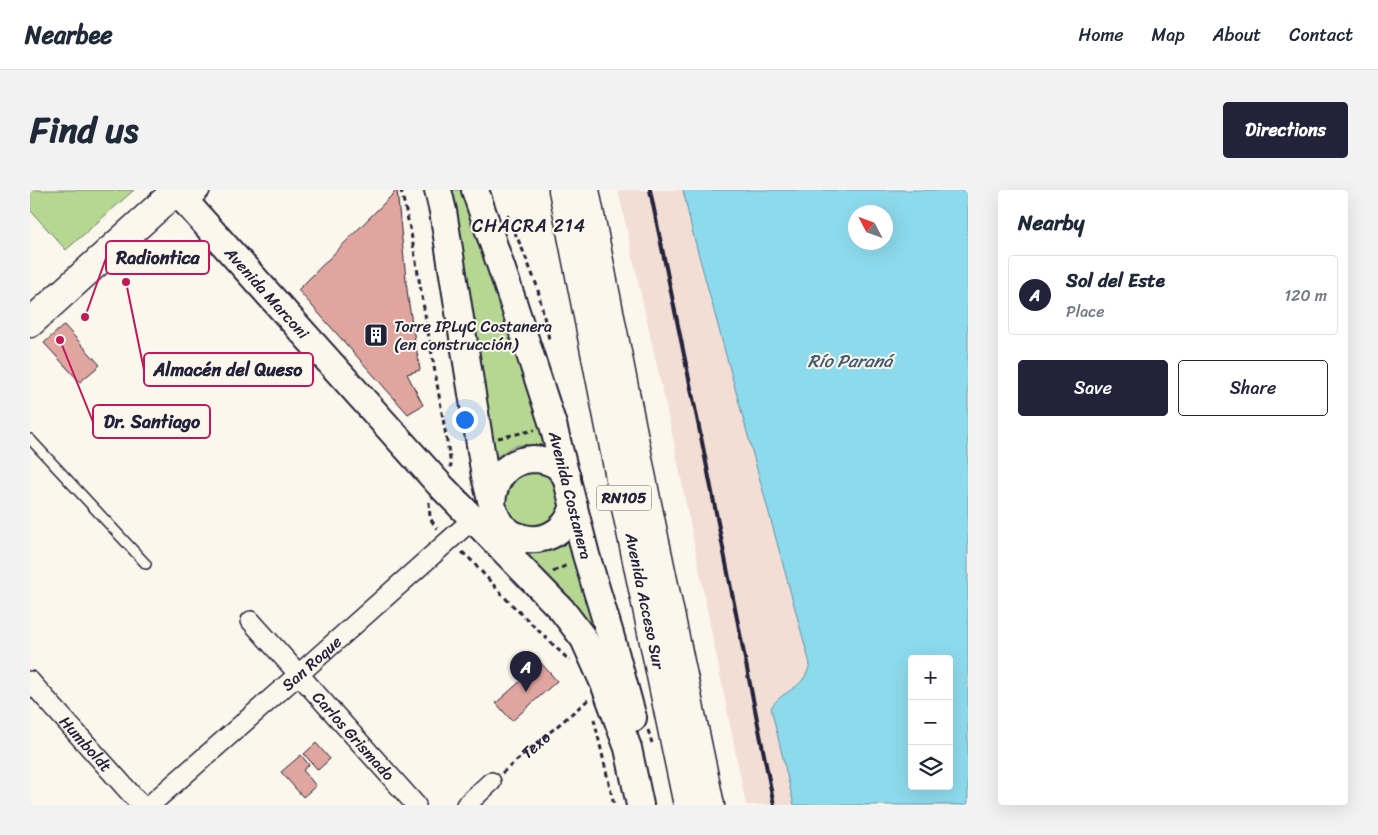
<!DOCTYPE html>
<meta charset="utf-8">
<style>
:root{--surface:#fff;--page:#f2f2f3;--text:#1f2937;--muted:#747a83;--line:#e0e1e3;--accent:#22223b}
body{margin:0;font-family:Sriracha,sans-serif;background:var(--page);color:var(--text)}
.controls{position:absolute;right:15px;bottom:15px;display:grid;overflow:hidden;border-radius:5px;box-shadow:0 5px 20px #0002}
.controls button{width:45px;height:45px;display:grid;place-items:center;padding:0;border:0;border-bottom:1px solid var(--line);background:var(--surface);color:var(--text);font:25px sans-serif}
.compass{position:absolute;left:818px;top:15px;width:45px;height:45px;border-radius:50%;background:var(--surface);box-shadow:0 5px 20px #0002;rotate:311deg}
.you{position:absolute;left:434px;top:229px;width:18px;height:18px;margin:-12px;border:4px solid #fff;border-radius:50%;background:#1a73e8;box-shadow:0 0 0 8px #1a73e833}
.badge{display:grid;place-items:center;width:32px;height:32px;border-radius:50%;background:var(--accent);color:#fff;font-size:16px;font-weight:700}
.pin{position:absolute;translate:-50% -41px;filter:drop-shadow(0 1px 2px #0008)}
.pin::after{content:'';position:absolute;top:26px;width:18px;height:15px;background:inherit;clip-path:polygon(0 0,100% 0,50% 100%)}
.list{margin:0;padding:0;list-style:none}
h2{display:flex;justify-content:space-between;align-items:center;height:65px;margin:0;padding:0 20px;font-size:21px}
h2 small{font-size:16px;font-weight:400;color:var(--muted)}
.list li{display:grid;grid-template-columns:32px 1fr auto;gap:15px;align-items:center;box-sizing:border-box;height:80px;margin:0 10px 10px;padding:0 10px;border:1px solid var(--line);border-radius:5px}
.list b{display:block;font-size:19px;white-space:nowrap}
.list p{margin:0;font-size:16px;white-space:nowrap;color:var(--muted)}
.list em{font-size:16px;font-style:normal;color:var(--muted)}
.actions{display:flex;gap:10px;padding:15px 20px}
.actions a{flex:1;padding:11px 0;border:1px solid var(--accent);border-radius:5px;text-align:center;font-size:18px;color:var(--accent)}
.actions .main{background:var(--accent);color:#fff}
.icon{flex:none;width:28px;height:28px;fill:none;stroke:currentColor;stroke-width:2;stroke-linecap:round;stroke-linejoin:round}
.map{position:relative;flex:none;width:938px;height:615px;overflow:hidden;border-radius:5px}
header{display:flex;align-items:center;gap:30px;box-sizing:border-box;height:70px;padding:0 25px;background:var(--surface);border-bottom:1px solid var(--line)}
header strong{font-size:24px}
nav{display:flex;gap:28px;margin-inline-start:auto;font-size:18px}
.intro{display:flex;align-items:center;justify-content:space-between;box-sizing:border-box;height:120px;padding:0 30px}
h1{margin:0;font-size:35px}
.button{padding:12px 22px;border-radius:5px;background:var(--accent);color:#fff;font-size:18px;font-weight:700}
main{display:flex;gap:30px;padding:0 30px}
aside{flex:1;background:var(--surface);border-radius:5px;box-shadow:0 5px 20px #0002}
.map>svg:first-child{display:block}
</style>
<header>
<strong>Nearbee</strong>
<nav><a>Home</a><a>Map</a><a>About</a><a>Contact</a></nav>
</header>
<div class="intro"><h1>Find us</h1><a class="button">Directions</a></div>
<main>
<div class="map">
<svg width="938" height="615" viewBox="0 0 938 615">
<rect width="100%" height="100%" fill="#fbf7ec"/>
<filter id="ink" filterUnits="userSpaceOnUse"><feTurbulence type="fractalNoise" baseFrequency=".02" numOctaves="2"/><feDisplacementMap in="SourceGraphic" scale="10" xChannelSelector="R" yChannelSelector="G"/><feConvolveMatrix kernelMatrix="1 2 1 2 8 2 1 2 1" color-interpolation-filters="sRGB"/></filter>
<g filter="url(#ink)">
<path fill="#f3ded5" d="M 588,0 L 653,0 L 662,40 L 780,474 L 778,483 L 773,491 L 745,512 L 743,526 L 764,615 L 716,615 L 644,253 Z"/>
<g fill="#b5d791" stroke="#6c7c66">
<path d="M 0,0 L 104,0 L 36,60 L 0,20 Z"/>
<path d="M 414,0 L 437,0 L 518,258 C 492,253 485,251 464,270 Z"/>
<path d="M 496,280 L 524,285 L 534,312 L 518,336 L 498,339 L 481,329 L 476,320 L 474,310 L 480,290 Z"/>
<path d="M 541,340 L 589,506 L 536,414 L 492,360 Z"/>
</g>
<path fill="#8ddaed" stroke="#6290a6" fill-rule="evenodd" d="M 653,0 L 938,0 L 938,615 L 764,615 L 741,518 C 753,498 773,502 780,474 L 662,40 ZM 826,22 L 856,22 L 856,52 L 826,52 ZM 882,469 L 919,469 L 919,596 L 882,596 Z"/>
<g fill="#e0a59f" stroke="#22223b">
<path d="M 367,0 L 378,109 L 390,180 L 377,184 L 393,215 L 378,224 L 268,100 Z"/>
<path d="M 34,135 L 70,175 L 50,192 L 14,153 Z"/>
<path d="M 511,473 L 527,491 L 482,531 L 466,513 Z"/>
<path d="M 286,553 L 300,569 L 288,580 L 274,564 Z"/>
<path d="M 271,565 L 279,575 L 273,580 L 286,596 L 273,607 L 251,582 Z"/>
</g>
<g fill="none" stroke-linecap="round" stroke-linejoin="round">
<g stroke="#22223b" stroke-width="12">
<path id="lane" d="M 0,249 L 116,374"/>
</g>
<g stroke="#22223b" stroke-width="22">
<g id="street">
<path d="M 156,12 L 170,0"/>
<path id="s2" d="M 221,431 L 386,615"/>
<path id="s3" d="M 0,491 L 111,615"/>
<path id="s4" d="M 120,615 L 269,484 L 443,329"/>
<path d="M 436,615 L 461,592"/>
</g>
</g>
<g stroke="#22223b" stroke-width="30">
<g id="secondary">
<path id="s5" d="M 145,0 L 409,294 L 532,420 L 554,449 L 575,496 L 598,558 L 610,615"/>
<path d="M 408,0 L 413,21 L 455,286 L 464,322 L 483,360"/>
<path id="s6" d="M 445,0 L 484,115 L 523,235 L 556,365 L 580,444 L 603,528"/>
<path d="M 462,312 C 464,288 478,270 503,269 C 511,269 519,271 526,275 C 530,278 533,283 537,287"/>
<path d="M 472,336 C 476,339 480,343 485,345 C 503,354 526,348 537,331 C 540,327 542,321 544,316"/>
</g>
</g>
<g stroke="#22223b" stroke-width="31">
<path id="primary" d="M 0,133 L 147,0"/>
</g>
<g stroke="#22223b" stroke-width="31">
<g id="highway">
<path id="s7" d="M 533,0 L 595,313 L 658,615"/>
<path d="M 555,0 L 616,309 L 680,615"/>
</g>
</g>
<g stroke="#22223b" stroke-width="3" stroke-dasharray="5 4" stroke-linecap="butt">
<path d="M 371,0 L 381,43 L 421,275 L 420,277"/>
<path d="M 477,25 L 494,63 L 507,96 L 519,149"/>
<path d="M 468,248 L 505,240"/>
<path d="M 399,312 L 400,328 L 407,339"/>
<path d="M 432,362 L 440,369 L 479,412 L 540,471"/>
<path d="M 523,382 L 539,374"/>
<path d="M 564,529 L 584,615"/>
<path d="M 618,540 L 622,553"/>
<path id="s1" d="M 472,583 L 559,509"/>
</g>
<use href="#lane" stroke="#fbf7ec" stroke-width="9"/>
<use href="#street" stroke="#fbf7ec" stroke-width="19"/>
<use href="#secondary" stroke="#fbf7ec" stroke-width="26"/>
<use href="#primary" stroke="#fbf7ec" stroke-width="28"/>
<use href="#highway" stroke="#fbf7ec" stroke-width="28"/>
<path stroke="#22223b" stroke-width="4" d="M 620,0 L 671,247 L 744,615"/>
</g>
</g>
<defs>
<g id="building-square" transform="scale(1.25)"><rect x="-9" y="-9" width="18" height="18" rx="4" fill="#22223b" stroke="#fbf7ec"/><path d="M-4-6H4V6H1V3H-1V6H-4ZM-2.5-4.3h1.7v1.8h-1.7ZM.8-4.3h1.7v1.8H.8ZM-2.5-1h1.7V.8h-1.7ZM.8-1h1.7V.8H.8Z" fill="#fff"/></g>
</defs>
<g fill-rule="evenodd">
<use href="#building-square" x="346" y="145"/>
</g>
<g text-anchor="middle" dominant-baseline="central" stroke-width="4" stroke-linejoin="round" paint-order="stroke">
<rect fill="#fbf7ec" stroke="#636270" stroke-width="1" x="566.5" y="295.5" width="55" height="25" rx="4"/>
<g font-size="15" font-weight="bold" fill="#22223b">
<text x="594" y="308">RN105</text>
</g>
<g font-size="16" fill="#22223b" stroke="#fbf7ec">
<text stroke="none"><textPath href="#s5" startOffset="138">Avenida Marconi</textPath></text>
<text stroke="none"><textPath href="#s6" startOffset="320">Avenida Costanera</textPath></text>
<text stroke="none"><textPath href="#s7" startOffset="419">Avenida Acceso Sur</textPath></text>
<text stroke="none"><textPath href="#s4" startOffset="215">San Roque</textPath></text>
<text stroke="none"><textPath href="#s2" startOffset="154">Carlos Grismado</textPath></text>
<text stroke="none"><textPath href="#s3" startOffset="84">Humboldt</textPath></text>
<text stroke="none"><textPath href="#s1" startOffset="44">Texo</textPath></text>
</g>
<g font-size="16" fill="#22223b" stroke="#fbf7ec" text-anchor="start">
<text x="364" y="136">Torre IPLyC Costanera<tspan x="364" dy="18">(en construcción)</tspan></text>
</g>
<g font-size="18" letter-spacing="1" fill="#22223b" stroke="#fbf7ec">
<text x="499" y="36">CHACRA 214</text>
</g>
<g font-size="18" font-style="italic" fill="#425970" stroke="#fbf7ec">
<text x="820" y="171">Río Paraná</text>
</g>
</g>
<path fill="none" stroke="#c2185b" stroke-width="2" d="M55 127L76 68M96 92L114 180M30 150L63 232"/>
<g fill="#c2185b" stroke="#fbf7ec" stroke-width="2">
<circle cx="55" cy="127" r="5"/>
<circle cx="96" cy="92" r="5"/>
<circle cx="30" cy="150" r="5"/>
</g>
<g fill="#fbf7ec" stroke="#c2185b" stroke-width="2">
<rect x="76" y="51" width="103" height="33" rx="5"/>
<rect x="114" y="163" width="169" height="33" rx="5"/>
<rect x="63" y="215" width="117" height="33" rx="5"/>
</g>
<g font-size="18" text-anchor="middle" font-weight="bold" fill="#22223b">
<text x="128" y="74">Radiontica</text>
<text x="198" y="186">Almacén del Queso</text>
<text x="122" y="238">Dr. Santiago</text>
</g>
</svg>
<div class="controls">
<button>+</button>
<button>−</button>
<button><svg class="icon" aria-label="layers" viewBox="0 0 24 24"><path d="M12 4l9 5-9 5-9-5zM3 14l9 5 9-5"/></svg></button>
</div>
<svg class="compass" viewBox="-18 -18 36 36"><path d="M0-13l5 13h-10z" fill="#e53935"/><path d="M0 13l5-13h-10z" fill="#747a83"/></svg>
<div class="you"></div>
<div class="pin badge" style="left:496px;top:502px">A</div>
</div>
<aside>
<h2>Nearby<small></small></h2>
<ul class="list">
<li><span class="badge">A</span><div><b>Sol del Este</b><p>Place</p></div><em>120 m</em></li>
</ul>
<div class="actions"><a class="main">Save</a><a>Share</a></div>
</aside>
</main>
